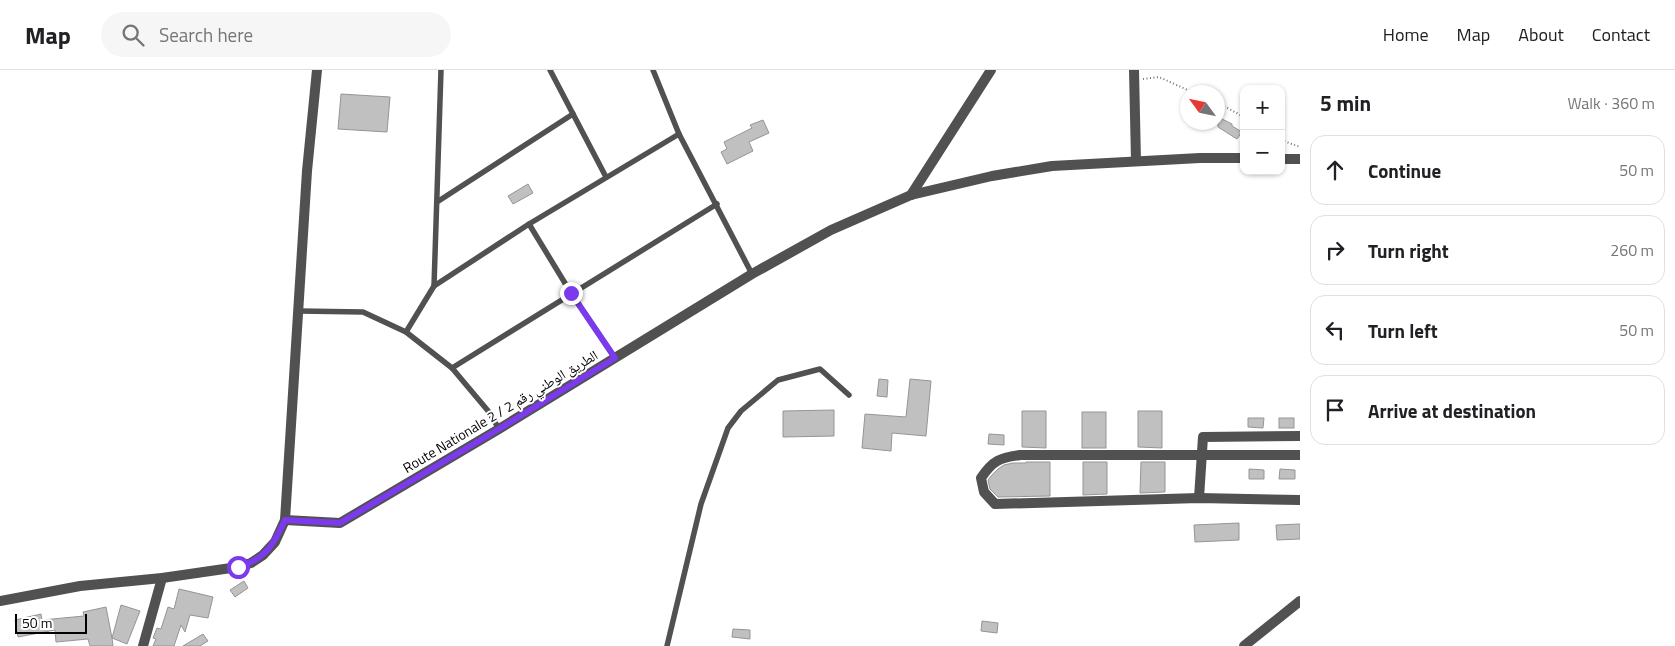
<!DOCTYPE html>
<meta charset="utf-8">
<style>
:root{--surface:#fff;--page:#f6f6f6;--text:#202124;--muted:#757577;--line:#e0e0e0}
body{margin:0;font-family:"Titillium Web","Noto Naskh Arabic",sans-serif;background:var(--page);color:var(--text)}
.controls{position:absolute;right:15px;top:15px;display:grid;overflow:hidden;border-radius:10px;box-shadow:0 1px 4px #0004}
.controls button{width:45px;height:45px;display:grid;place-items:center;padding:0;border:0;border-bottom:1px solid var(--line);background:var(--surface);color:var(--text);font:25px sans-serif}
.compass{position:absolute;left:1180px;top:15px;width:45px;height:45px;border-radius:50%;background:var(--surface);box-shadow:0 1px 4px #0004;rotate:303deg}
.scale{position:absolute;left:15px;bottom:12px;width:72px;box-sizing:border-box;padding-left:5px;border:2px solid #000;border-top:0;font-size:14px;line-height:18px;white-space:nowrap;color:#000;-webkit-text-stroke:4px #fff;paint-order:stroke}
.stop{position:absolute;width:15px;height:15px;margin:-11px;border:4px solid #7c3aed;border-radius:50%;background:#fff}
.stop.end{background:#7c3aed;border-color:#fff;box-shadow:0 1px 5px #0008}
.list{margin:0;padding:0;list-style:none}
h2{display:flex;justify-content:space-between;align-items:center;height:65px;margin:0;padding:0 20px;font-size:21px}
h2 small{font-size:16px;font-weight:400;color:var(--muted)}
.list li{display:grid;grid-template-columns:32px 1fr auto;gap:15px;align-items:center;box-sizing:border-box;height:70px;margin:0 10px 10px;padding:0 10px;border:1px solid var(--line);border-radius:15px}
.list b{display:block;font-size:19px;white-space:nowrap}
.list em{font-size:16px;font-style:normal;color:var(--muted)}
.icon{flex:none;width:28px;height:28px;fill:none;stroke:currentColor;stroke-width:2;stroke-linecap:round;stroke-linejoin:round}
.map{position:relative;flex:none;width:1300px;height:576px;overflow:hidden}
header{display:flex;align-items:center;gap:30px;box-sizing:border-box;height:70px;padding:0 25px;background:var(--surface);border-bottom:1px solid var(--line)}
header strong{font-size:24px}
nav{display:flex;gap:28px;margin-inline-start:auto;font-size:18px}
.search{width:350px;height:45px;background:var(--page);display:flex;align-items:center;gap:12px;box-sizing:border-box;padding:0 18px;border-radius:28px;color:var(--muted);font-size:19px}
main{display:flex}
aside{flex:1;background:var(--surface)}
.map>svg:first-child{display:block}
</style>
<header>
<strong>Map</strong>
<div class="search"><svg class="icon" aria-label="search" viewBox="0 0 24 24"><circle cx="10" cy="10" r="6"/><path d="M15 15l6 6"/></svg>Search here</div>
<nav><a>Home</a><a>Map</a><a>About</a><a>Contact</a></nav>
</header>
<main>
<div class="map">
<svg width="1300" height="576" viewBox="0 0 1300 576">
<rect width="100%" height="100%" fill="#fff"/>
<g fill="#c0c0c0" stroke="#959595">
<path d="M 341,24 L 390,27 L 387,62 L 338,59 Z"/>
<path d="M 1218,47 L 1232,54 L 1232,56 L 1242,62 L 1237,69 L 1218,57 Z"/>
<path d="M 763,50 L 769,63 L 749,72 L 753,81 L 727,94 L 721,82 L 727,79 L 724,72 L 752,58 L 750,55 Z"/>
<path d="M 528,114 L 533,123 L 513,134 L 508,126 Z"/>
<path d="M 879,309 L 888,310 L 887,327 L 877,326 Z"/>
<path d="M 910,309 L 931,311 L 926,366 L 892,363 L 891,381 L 862,378 L 865,344 L 906,347 Z"/>
<path d="M 834,340 L 834,366 L 783,367 L 783,341 Z"/>
<path d="M 1022,341 L 1046,341 L 1046,378 L 1022,377 Z"/>
<path d="M 1138,341 L 1162,341 L 1162,378 L 1138,377 Z"/>
<rect x="1082" y="342" width="24" height="36"/>
<path d="M 1248,348 L 1264,348 L 1263,358 L 1248,357 Z"/>
<rect x="1279" y="348" width="15" height="10"/>
<path d="M 989,364 L 1004,365 L 1004,375 L 988,374 Z"/>
<path d="M 1026,392 L 1050,392 L 1050,426 L 998,427 L 990,419 L 988,410 L 991,406 L 998,399 L 1004,395 L 1013,393 L 1026,393 Z"/>
<path d="M 1083,392 L 1107,392 L 1107,424 L 1083,425 Z"/>
<path d="M 1141,392 L 1165,392 L 1165,422 L 1140,423 Z"/>
<path d="M 1249,399 L 1264,400 L 1264,409 L 1249,409 Z"/>
<path d="M 1280,399 L 1295,400 L 1295,409 L 1279,409 Z"/>
<path d="M 1239,453 L 1239,470 L 1195,472 L 1194,455 Z"/>
<path d="M 1300,454 L 1300,469 L 1277,470 L 1276,455 Z"/>
<path d="M 244,511 L 248,518 L 235,527 L 230,520 Z"/>
<path d="M 179,519 L 213,527 L 208,548 L 190,545 L 185,562 L 181,555 L 174,576 L 153,576 L 156,569 L 153,568 L 157,558 L 161,559 L 168,537 L 174,539 Z"/>
<path d="M 121,535 L 140,541 L 127,574 L 112,568 L 113,576 L 90,576 L 88,569 L 56,572 L 55,560 L 18,567 L 15,550 L 41,544 L 42,550 L 84,546 L 83,542 L 106,537 L 112,568 Z"/>
<path d="M 982,551 L 998,553 L 997,563 L 981,561 Z"/>
<path d="M 733,559 L 750,560 L 750,569 L 732,567 Z"/>
<path d="M 203,564 L 208,571 L 200,576 L 183,576 Z"/>
</g>
<g fill="none" stroke-linecap="round" stroke-linejoin="round">
<g stroke="#737373" stroke-width="2" stroke-dasharray="1 2.5" stroke-linecap="butt">
<path d="M 1143,9 L 1159,7 L 1192,22"/>
<path d="M 1218,33 L 1244,47"/>
<path d="M 1281,70 L 1300,77"/>
</g>
<g stroke="#515151" stroke-width="5.5">
<path d="M 550,0 L 606,107"/>
<path d="M 653,0 L 679,64 L 752,204"/>
<path d="M 437,132 L 573,44"/>
<path d="M 529,154 L 571,223 L 615,288"/>
<path d="M 434,216 L 441,0"/>
<path d="M 299,241 L 363,242 L 406,262 L 452,298 L 489,342 L 499,359"/>
<path d="M 406,262 L 434,216 L 529,154 L 679,64"/>
<path d="M 452,298 L 717,134"/>
<path d="M 667,576 L 701,434 L 728,358 L 741,341 L 778,310 L 820,299 L 849,325"/>
</g>
<g stroke="#515151" stroke-width="10">
<path d="M 1134,0 L 1136,91"/>
<path d="M 1281,89 L 1300,89"/>
<path d="M 911,125 L 991,0"/>
<path d="M 1300,385 L 1020,385 C 1000,388 993,390 981,408 L 984,422 L 995,434 L 1199,428 L 1300,430"/>
<path d="M 1199,428 L 1203,367 L 1300,366"/>
<path d="M 285,450 L 340,453 L 499,359 L 752,204 L 831,160 L 911,125 L 992,106 L 1052,96 L 1200,88 L 1244,88"/>
<path d="M 0,531 L 80,516 L 162,508 L 238,497 L 251,493 L 263,485 L 275,472 L 285,450 L 307,101 L 317,0"/>
<path d="M 143,576 L 162,508"/>
<path d="M 1244,576 L 1300,531"/>
</g>
</g>
<g fill="none" stroke-linecap="round" stroke-linejoin="round">
<path stroke="#7c3aed" stroke-width="6" d="M 238,497 C 266,489 274,474 285,450 L 340,453 L 499,359 L 615,288 L 571,223"/>
</g>
<g text-anchor="middle" dominant-baseline="central" stroke-width="4" stroke-linejoin="round" paint-order="stroke">
<g font-size="14" fill="#000" stroke="#fff">
<text transform="translate(500 341) rotate(-31)">Route Nationale 2 / الطريق الوطني رقم 2</text>
</g>
</g>
</svg>
<div class="controls">
<button>+</button>
<button>−</button>
</div>
<svg class="compass" viewBox="-18 -18 36 36"><path d="M0-13l5 13h-10z" fill="#e53935"/><path d="M0 13l5-13h-10z" fill="#757577"/></svg>
<div class="scale">50 m</div>
<div class="stop" style="left:238px;top:497px"></div>
<div class="stop end" style="left:571px;top:223px"></div>
</div>
<aside>
<h2>5 min<small>Walk · 360 m</small></h2>
<ul class="list">
<li><svg class="icon" aria-label="ahead" viewBox="0 0 24 24"><path d="M12 20V5M6 11l6-6 6 6"/></svg><div><b>Continue</b></div><em>50 m</em></li>
<li><svg class="icon" aria-label="right" viewBox="0 0 24 24"><path d="M7 20v-9h11M14 6l5 5-5 5"/></svg><div><b>Turn right</b></div><em>260 m</em></li>
<li><svg class="icon" aria-label="left" viewBox="0 0 24 24"><path d="M17 20v-9H6M10 6l-5 5 5 5"/></svg><div><b>Turn left</b></div><em>50 m</em></li>
<li><svg class="icon" aria-label="arrive" viewBox="0 0 24 24"><path d="M6 21V4h12l-3 4 3 4H6"/></svg><div><b>Arrive at destination</b></div></li>
</ul>
</aside>
</main>
